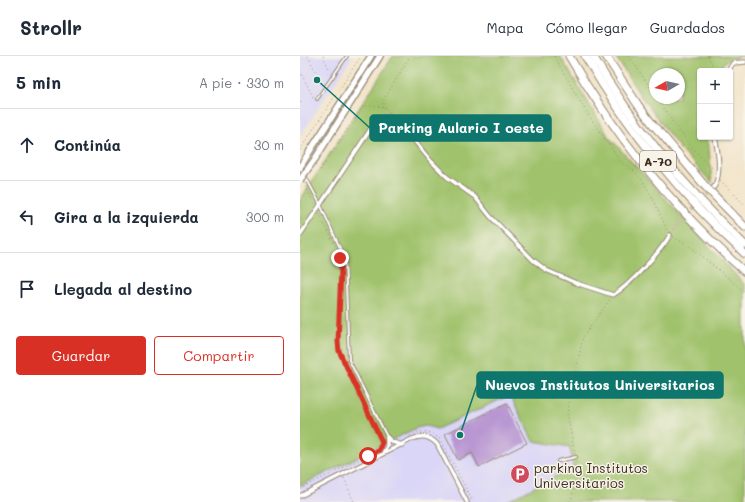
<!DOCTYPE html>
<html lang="es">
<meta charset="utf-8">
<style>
:root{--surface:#fff;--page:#f6f6f7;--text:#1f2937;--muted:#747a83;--line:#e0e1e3;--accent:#d93025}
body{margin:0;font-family:Mali,sans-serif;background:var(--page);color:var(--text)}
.controls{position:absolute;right:12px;top:12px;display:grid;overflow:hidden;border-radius:4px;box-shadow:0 1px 3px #0004}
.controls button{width:36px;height:36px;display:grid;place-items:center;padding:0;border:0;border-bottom:1px solid var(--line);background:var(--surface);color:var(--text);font:20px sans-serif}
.compass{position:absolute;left:349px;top:12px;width:36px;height:36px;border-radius:50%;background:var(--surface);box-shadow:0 1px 3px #0004;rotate:261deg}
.stop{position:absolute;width:12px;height:12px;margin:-9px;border:3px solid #d93025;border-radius:50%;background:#fff}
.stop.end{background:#d93025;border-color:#fff;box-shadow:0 1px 4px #0008}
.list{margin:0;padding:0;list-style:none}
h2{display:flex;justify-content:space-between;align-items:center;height:52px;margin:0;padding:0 16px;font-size:17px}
h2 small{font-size:13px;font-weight:400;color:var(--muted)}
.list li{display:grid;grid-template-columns:26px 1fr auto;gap:12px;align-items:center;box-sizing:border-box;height:72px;padding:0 16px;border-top:1px solid var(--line)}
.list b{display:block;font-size:15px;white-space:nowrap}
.list em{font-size:13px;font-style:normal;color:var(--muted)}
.actions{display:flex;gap:8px;padding:12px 16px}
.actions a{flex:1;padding:9px 0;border:1px solid var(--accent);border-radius:4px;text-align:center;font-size:14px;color:var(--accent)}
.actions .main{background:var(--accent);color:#fff}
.icon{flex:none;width:22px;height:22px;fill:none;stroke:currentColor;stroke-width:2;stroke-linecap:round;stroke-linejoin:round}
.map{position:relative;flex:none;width:445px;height:446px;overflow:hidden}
header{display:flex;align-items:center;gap:24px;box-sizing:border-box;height:56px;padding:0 20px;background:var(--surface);border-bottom:1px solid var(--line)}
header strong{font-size:19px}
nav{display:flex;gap:22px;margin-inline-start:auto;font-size:14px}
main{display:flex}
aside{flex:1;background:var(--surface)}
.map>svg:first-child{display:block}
</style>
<header>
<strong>Strollr</strong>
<nav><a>Mapa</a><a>Cómo llegar</a><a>Guardados</a></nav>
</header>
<main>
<aside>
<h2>5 min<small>A pie · 330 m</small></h2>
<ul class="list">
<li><svg class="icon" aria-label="ahead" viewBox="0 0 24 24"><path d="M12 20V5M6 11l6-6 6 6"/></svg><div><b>Continúa</b></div><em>30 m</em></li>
<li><svg class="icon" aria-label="left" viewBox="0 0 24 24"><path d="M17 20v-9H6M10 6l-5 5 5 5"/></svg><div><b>Gira a la izquierda</b></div><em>300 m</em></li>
<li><svg class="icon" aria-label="arrive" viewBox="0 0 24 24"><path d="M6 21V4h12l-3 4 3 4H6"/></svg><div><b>Llegada al destino</b></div></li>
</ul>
<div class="actions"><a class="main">Guardar</a><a>Compartir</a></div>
</aside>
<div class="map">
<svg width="445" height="446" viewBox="0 0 445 446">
<rect width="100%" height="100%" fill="#f7f3e8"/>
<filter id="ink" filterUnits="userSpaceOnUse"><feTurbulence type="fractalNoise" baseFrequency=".025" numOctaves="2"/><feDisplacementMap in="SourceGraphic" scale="8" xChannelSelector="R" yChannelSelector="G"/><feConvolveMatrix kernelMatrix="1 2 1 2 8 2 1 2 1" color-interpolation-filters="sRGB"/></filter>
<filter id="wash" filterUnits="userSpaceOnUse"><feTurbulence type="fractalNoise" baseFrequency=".012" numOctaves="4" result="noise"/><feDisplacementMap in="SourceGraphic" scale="16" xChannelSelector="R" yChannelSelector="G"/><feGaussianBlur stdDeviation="0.9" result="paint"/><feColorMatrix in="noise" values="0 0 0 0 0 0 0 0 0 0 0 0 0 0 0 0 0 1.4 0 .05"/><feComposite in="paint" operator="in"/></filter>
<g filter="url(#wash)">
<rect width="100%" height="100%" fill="#f2e4c9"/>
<g fill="#dad6f7">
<path d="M 0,0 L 53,0 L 0,80 Z"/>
<path d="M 210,339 L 233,385 L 270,391 L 273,411 L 206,446 L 0,446 L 0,430 L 116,372 L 126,370 L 137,373 Z"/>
</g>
<g fill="#a0c26c" stroke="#6e7645" fill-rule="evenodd">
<path d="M 93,0 L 260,0 L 309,81 L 445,229 L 445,446 L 206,446 L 273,411 L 270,391 L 233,385 L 210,339 L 137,373 L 126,370 L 116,372 L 0,430 L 0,144 Z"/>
<path d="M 315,0 L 445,0 L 438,1 L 424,6 L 420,15 L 400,15 L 400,81 L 408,81 L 412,127 L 380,93 L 340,39 ZM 355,18 L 379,18 L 379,42 L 355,42 Z"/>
</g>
<g id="blocks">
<path fill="#b896d2" d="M 207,347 L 227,387 L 179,411 L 172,397 L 158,404 L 145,378 Z"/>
</g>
</g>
<g filter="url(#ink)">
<use href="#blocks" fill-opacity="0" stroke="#968774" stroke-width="1"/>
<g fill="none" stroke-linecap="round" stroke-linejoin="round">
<g stroke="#cdbfa7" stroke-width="3.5" stroke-dasharray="3.5 2" stroke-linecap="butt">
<path d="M 401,144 L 414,131"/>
<path d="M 370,179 L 380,163 L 396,148"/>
</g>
<g stroke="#968774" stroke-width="4">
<g id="lane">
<path d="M 17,43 L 47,0"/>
<path d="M 1,112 L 20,148 L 45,203 L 49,304 L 87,381"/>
<path d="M 258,405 L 276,401"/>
</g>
</g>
<g stroke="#968774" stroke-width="5.5">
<g id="street">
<path d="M 428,15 L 433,7 L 445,6"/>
<path d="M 414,131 C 422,118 418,96 415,81"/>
<path d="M 0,179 L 76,65 C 86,59 91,59 100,67 L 130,104 L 147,121 L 175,141 L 190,160 L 233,204 L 246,214 L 276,227 L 313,239 C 330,229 360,196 370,179"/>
<path d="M 87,381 L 92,386 L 102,389"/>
<path d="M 83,397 L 87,390 L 87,381"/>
<path d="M 0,440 L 110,384 C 121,379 128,379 137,388 L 167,446"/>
</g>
</g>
<g stroke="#968774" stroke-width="8">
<g id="primary">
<path d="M 10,95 L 71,0"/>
<path d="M 15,103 L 80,0"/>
</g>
</g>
<g stroke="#968774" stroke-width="9">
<g id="highway">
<path d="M 269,0 C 316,81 375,154 445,216"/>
<path d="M 285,0 C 328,73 382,141 445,198"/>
<path d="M 293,0 C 334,70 386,133 445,189"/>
<path d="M 306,0 L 338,49 L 354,70 L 364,81 L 405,130 L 445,171"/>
</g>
</g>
<g stroke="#968774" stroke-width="1" stroke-dasharray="1 3" stroke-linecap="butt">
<path d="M 8,0 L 22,29"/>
<path d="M 23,0 L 29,13"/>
<path d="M 254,0 L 285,54 L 321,106 L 333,114 L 343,125 L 352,141 L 368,176"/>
<path d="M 329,0 L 355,39"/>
<path d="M 408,0 L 415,15"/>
<path d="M 0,15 L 14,43"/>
<path d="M 357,42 C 371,63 394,99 414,113"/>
<path d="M 0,46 L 2,49"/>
<path d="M 85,52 L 83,45 L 110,0"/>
<path d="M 0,94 L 61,0"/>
<path d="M 20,114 L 62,51 C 72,49 82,49 90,56"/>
<path d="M 420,124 L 445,149"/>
<path d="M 4,127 L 15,149"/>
<path d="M 19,157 L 35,190"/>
<path d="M 373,181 L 390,190 L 445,236"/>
<path d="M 39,199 L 41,213 L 38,286 L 39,295 L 82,386"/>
<path d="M 110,380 C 123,373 129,374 141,384 L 173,446"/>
<path d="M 275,398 L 267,357 L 283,281 L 311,242"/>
<path d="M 44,422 L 54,446"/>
<path d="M 0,433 L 79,394 L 83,385"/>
<path d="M 271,446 L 276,423 L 276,405"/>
</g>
<use href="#lane" stroke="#fff" stroke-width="2"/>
<use href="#street" stroke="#fff" stroke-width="3.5"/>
<use href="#primary" stroke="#fff" stroke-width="5.5"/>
<use href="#highway" stroke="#fff" stroke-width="7"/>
<g stroke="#968774" stroke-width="8" stroke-linecap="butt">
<g id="primary-bridge">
<path d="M 0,111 L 10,95"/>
<path d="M 0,124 L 15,103"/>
</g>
</g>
<use href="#primary-bridge" stroke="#fff" stroke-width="5.5"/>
</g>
</g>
<g fill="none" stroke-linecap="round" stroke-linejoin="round" filter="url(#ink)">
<path stroke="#d93025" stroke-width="5" d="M 40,202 L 41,213 L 38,286 L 39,295 L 82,386 L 79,394 L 68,400"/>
</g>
<defs>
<g id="parking-disc" transform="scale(1)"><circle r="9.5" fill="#d1495b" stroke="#f7f3e8"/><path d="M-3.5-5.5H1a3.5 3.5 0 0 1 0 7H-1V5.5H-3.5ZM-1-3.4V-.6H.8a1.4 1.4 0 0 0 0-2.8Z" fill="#fff"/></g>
</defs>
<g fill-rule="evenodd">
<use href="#parking-disc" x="220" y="418"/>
</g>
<g text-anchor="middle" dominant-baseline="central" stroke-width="3" stroke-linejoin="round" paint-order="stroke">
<rect fill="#f7f3e8" stroke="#73665b" stroke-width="1" x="340" y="95" width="36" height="20" rx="3"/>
<g font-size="12" font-weight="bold" fill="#3b2a1e">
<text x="358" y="105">A-70</text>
</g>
<g font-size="13" fill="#3b2a1e" stroke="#f7f3e8" text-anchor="start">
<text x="234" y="411">parking Institutos<tspan x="234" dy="15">Universitarios</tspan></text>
</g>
</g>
<path fill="none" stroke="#0f766e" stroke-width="1.5" d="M17 24L70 72M160 379L177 329"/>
<g fill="#0f766e" stroke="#f7f3e8" stroke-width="1.5">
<circle cx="17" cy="24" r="4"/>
<circle cx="160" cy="379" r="4"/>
</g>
<g fill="#0f766e" stroke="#0f766e" stroke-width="1.5">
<rect x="70" y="59" width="181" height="26" rx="4"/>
<rect x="177" y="316" width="246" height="26" rx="4"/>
</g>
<g font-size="14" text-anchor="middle" font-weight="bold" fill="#fff">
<text x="161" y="77">Parking Aulario I oeste</text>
<text x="300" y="334">Nuevos Institutos Universitarios</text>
</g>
</svg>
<div class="controls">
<button>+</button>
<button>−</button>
</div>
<svg class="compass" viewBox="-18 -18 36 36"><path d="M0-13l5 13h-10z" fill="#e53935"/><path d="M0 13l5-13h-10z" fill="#747a83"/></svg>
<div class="stop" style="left:68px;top:400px"></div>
<div class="stop end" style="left:40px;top:202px"></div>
</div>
</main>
